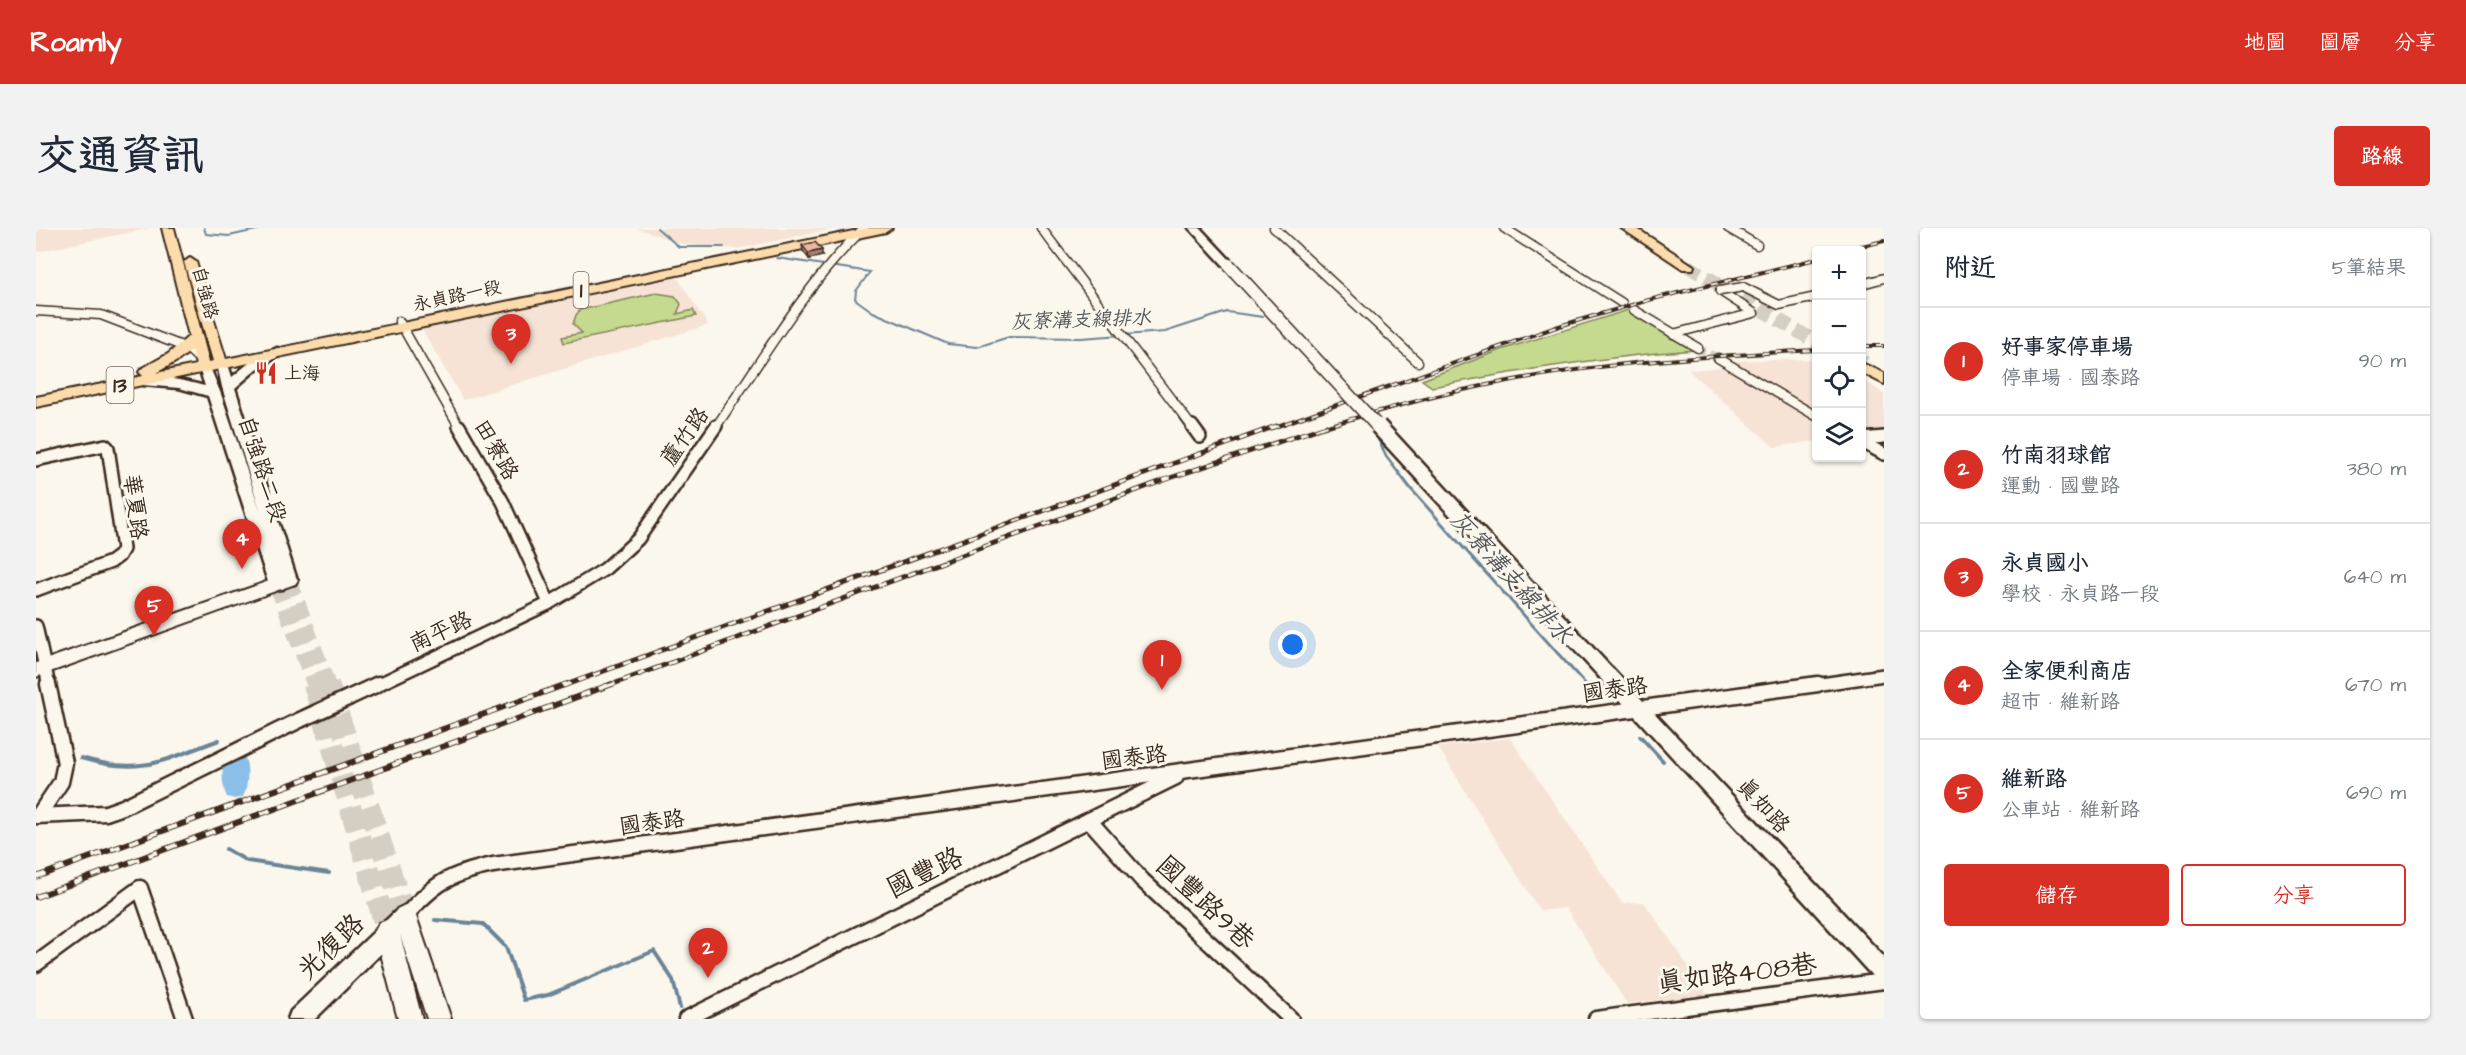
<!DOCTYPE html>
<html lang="zh-TW">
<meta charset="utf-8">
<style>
:root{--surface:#fff;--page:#f2f2f3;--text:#1f2937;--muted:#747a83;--line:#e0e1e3;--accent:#d93025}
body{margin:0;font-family:"Architects Daughter","LXGW WenKai TC",sans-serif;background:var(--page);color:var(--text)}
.controls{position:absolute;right:18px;top:18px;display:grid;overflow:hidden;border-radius:6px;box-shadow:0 2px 4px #0004}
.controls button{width:54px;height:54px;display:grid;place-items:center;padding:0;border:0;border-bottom:2px solid var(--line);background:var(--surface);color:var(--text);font:30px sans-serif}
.you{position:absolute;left:1257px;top:417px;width:21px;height:21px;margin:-15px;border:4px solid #fff;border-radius:50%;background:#1a73e8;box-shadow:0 0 0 9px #1a73e833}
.badge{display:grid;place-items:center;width:39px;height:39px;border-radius:50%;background:var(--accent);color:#fff;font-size:20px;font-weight:700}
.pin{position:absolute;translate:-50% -50px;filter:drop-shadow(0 2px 3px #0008)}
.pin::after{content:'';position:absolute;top:32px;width:21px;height:18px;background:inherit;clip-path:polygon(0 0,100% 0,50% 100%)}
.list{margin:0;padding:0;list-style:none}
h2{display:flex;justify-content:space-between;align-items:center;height:78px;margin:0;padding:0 24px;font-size:26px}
h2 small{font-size:20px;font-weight:400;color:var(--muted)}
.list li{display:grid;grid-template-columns:39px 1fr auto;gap:18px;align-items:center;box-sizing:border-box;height:108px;padding:0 24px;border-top:2px solid var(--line)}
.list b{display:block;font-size:22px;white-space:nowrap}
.list p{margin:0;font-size:20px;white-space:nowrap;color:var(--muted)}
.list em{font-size:20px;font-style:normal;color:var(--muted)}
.actions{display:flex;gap:12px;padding:18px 24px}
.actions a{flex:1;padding:14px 0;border:2px solid var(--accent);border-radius:6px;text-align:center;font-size:21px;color:var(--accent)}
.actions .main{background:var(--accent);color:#fff}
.icon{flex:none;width:33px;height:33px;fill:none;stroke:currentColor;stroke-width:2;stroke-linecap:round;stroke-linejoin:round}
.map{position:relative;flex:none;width:1848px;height:791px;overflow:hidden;border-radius:6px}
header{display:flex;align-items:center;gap:36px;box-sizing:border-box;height:84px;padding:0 30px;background:var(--accent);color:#fff}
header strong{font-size:28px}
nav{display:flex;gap:33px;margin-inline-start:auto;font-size:21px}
.intro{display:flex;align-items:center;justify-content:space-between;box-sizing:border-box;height:144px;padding:0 36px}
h1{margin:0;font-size:42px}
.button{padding:15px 27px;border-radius:6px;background:var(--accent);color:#fff;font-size:21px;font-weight:700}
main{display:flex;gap:36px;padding:0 36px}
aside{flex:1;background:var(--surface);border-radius:6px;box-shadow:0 2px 4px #0004}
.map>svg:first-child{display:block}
</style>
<header>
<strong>Roamly</strong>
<nav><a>地圖</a><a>圖層</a><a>分享</a></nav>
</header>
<div class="intro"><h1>交通資訊</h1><a class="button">路線</a></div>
<main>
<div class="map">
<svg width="1848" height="791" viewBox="0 0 1848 791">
<rect width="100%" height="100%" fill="#fbf7ec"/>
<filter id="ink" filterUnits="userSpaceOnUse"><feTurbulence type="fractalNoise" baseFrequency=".0167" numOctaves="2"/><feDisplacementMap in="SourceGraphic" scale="12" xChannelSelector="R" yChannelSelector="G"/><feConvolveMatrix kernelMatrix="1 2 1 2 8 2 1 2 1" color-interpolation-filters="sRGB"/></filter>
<g filter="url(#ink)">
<g fill="#f6e3d6">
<path d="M 0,0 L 115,0 L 0,24 Z"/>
<path d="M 600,0 L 801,0 L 701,21 L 646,16 Z"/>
<path d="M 641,49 L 672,97 L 427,172 L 385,100 Z"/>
<path d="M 1780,131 L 1780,213 L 1738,219 L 1652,142 L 1689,139 L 1691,133 Z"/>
<path d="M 1826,151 L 1848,166 L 1848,224 L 1826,213 Z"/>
<path d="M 1474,510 L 1586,675 L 1608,674 L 1672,767 L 1591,776 L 1530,680 L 1504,683 L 1402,519 Z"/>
</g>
<g fill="#c5da8f" stroke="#808256" stroke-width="1.5">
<path d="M 620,65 L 639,68 L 645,76 L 641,86 L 657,82 L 660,88 L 528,115 L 526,109 L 546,105 L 537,96 L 540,87 L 544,82 Z"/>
<path d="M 1592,82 L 1660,122 C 1571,128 1484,142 1396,159 L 1386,152 L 1465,122 Z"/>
</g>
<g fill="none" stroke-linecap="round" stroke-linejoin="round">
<g stroke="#6a8497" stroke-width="2">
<path d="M 168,0 L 170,6 L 193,8 L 229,0"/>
<path d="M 621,0 L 643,19 L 688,19"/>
<path d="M 741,30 L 834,44 L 820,63 L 819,71 L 837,84 L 912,116 L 941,119 L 973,109 L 1045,110 L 1129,104 L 1191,84 L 1227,89"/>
</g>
<path stroke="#6a8497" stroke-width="3" d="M 1339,204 L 1350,228 L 1375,261 L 1551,458"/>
<g stroke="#6a8497" stroke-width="4">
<path d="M 1549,456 L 1551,458"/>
<path d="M 1604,508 L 1627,533"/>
<path d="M 45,530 C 106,548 128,532 183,512"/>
<path d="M 190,621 L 211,633 L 293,645"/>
<path d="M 399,692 L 447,696 L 470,719 L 488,772 L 512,767 L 618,723 L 637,752 L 644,780"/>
</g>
<path fill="#8ac0e8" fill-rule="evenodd" d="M 199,522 L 207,525 C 213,536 213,557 207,569 L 199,571 L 191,569 C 185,557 185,536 191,525 Z"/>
<path stroke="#d5cec3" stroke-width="8" stroke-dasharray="8 4.5" stroke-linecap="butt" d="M 1662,120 L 1682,130"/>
<g stroke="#d5cec3" stroke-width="16" stroke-dasharray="16 8" stroke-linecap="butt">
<path d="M 253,352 L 292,458"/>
<path d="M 241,357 L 279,458"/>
</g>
<g stroke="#d5cec3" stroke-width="22" stroke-dasharray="22 10" stroke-linecap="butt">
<path d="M 278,456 L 351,703"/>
<path d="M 292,456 L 369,688"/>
</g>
<g stroke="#d5cec3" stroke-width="14" stroke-dasharray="14 7" stroke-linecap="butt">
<path d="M 1652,38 L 1780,114"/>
<path d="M 1826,133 L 1829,135"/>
</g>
<g stroke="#3b2a1e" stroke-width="11">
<g id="minor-far2">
<path d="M 1005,0 L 1157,200"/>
<path d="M 1238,0 L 1382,134"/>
<path d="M 1468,0 L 1586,75"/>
<path d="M 1692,0 L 1721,17"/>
<path d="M 1826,56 L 1848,50"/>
<path d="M 1707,59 L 1743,77 L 1780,69"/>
<path d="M 1598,82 L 1662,120"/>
<path d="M 0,83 L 65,87 L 151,120 L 165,133"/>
<path d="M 363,93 L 424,200"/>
<path d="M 1637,106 L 1718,85 L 1684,63"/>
<path d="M 1682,130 L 1780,188"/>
<path d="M 679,200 C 726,132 769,57 828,0"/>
</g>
</g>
<g stroke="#3b2a1e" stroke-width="16">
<g id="minor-far1">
<path d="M 423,198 L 467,274 L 513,375"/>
<path d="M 1156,198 L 1164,209"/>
<path d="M 1826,211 L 1848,209"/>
<path d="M 1826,214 L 1848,226"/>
<path d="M 0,232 L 69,217 L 72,220 L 87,321 L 83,328 L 75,334 L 0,362"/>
<path d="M 0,398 L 13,458"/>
<path d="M 339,458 L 512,376 L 569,341 L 602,311 L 680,198"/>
<path d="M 1771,458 L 1848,447"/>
</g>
</g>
<g stroke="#3b2a1e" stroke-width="19">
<g id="minor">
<path d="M 314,469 L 342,456"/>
<path d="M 0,588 L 70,585 L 87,579 L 264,492"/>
<path d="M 2,588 L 25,554 L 29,535 L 12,456"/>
<path d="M 1053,592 L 1106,652 L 1255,791"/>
<path d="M 369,688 C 399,655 413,646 457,637 L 1782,456"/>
<path d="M 0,736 L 104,660 L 149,791"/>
<path d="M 650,791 L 1140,549"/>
<path d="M 1560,791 L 1848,753"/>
</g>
</g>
<g stroke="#3b2a1e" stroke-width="5">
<g id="tertiary">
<path d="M 1153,0 L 1164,0 L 1197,35 L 1197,39 L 1189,39 Z"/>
<path d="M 241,120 L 245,121 L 247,124 L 245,127 L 221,141 L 199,160 L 261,352 L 259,356 L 249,356 L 247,361 L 235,361 L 233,357 L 172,168 L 143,160 L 106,157 L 100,153 C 111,143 154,154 169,158 L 163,140 L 169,136 L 173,137 L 185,166 L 224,282 L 186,159 L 181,136 L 187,132 L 191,133 L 196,149 L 213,135 Z"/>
<path d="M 1570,439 L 1576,440 L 1848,729 L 1848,755 L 1840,752 L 1564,450 L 1561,445 L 1564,440 Z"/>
<path d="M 369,678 L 376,681 L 380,688 L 376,695 L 279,791 L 252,791 L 255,783 L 362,681 Z"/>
</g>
</g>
<g stroke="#3b2a1e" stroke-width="4">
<g id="secondary">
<path d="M 253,346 L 259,348 L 262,352 L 259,356 L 0,449 L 0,435 Z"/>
<path d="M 369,677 L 377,681 L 380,688 L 415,791 L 391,791 L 364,707 L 386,791 L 362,791 L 339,703 L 343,695 L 351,692 L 359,695 L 362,701 L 358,688 L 361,681 Z"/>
</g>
</g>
<g stroke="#3b2a1e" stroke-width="4">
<g id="primary">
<path d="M 126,0 L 138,0 L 173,134 L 177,133 L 148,34 L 154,30 L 160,34 L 190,131 L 832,0 L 856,0 L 850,4 L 0,179 L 0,169 L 107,148 L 103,144 L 105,141 L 132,126 L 153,108 ZM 156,122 L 160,137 L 120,145 L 143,132 Z"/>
<path d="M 1585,0 L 1600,0 L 1658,38 L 1657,41 L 1647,41 Z"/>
<path d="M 1826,135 L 1848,145 L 1848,156 L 1826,145 Z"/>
</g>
</g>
<use href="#minor-far2" stroke="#fbf7ec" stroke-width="8"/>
<use href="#minor-far1" stroke="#fbf7ec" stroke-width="11"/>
<use href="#minor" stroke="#fbf7ec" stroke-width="14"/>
<use href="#tertiary" fill="#fbf7ec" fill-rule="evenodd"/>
<use href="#secondary" fill="#fbf7ec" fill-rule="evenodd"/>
<use href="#primary" fill="#fcdcac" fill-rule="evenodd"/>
<g stroke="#3b2a1e" stroke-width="4">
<g id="rail-far2">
<path d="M 1808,22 L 1848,13"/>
<path d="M 1826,118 L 1848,118"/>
<path d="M 1236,200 L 1523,98 L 1613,72 L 1780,31"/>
<path d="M 1285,200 C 1345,182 1405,165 1467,154 C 1570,134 1675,128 1780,122"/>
</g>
</g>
<g stroke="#3b2a1e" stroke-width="5">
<g id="rail-far1">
<path d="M 527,458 L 1240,198"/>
<path d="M 572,458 L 1134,250 L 1290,198"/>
</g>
</g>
<g stroke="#3b2a1e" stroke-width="6">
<g id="rail">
<path d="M 0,649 L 531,456"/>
<path d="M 0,669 L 576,456"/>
</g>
</g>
<use href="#rail-far2" stroke="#fbf7ec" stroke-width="2" stroke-dasharray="7" stroke-linecap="butt"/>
<use href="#rail-far1" stroke="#fbf7ec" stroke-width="3" stroke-dasharray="8" stroke-linecap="butt"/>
<use href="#rail" stroke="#fbf7ec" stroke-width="4" stroke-dasharray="10" stroke-linecap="butt"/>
<g stroke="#3b2a1e" stroke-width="11" stroke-linecap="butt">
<path id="minor-bridge-far1" d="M 1684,63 L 1707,59"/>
</g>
<g stroke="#3b2a1e" stroke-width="19" stroke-linecap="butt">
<path id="minor-bridge" d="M 264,492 L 314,469"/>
</g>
<g stroke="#3b2a1e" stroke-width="15" stroke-linecap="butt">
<path id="tertiary-bridge-far1" d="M 1193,37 L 1343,200"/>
</g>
<g stroke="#3b2a1e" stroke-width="20" stroke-linecap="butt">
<path id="tertiary-bridge" d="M 1342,198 L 1570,445"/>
</g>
<use href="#minor-bridge-far1" stroke="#fbf7ec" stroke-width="8"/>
<use href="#minor-bridge" stroke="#fbf7ec" stroke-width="14"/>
<use href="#tertiary-bridge-far1" stroke="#fbf7ec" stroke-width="12"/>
<use href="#tertiary-bridge" stroke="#fbf7ec" stroke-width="15"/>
</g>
<path fill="#cb9c8a" stroke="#3b2a1e" stroke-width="1.5" d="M 766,17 L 786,28 L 773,31 L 767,23 Z"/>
<path fill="#a57f71" stroke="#3b2a1e" stroke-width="1.5" d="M 786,22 L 786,28 L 773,31 L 772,25 Z"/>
<path fill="#ecb5a1" stroke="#3b2a1e" stroke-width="1.5" d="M 779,14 L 786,22 L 772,25 L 766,17 Z"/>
</g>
<defs>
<g id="restaurant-bare" transform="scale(1.8)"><path d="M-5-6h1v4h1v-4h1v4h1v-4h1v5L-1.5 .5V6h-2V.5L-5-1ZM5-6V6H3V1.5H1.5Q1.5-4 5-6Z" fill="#c8321e" stroke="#fbf7ec" stroke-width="2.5" paint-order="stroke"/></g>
</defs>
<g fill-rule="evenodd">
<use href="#restaurant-bare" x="230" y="145"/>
</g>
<g text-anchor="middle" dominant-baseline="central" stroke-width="6" stroke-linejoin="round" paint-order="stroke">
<g font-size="18" fill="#3b2a1e" stroke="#fbf7ec">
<text transform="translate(169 65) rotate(75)">自強路</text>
<text transform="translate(421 68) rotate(-12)">永貞路一段</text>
</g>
<g font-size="18" fill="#3b2a1e" stroke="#fbf7ec" text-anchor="start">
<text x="248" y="145">上海</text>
</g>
<g font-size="20" font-style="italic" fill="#53575b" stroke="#fbf7ec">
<text transform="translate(1045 92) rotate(-2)">灰寮溝支線排水</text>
</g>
<g fill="#fbf7ec" stroke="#75685c" stroke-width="1.5">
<rect x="537.5" y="44" width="15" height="36" rx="4.5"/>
<rect x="70.5" y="139" width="27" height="36" rx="4.5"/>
</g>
<g font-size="21" font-weight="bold" fill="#3b2a1e">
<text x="545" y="62">1</text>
<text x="84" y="157">13</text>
</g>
<g font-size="22" fill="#3b2a1e" stroke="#fbf7ec">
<text transform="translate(649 209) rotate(-55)">蘆竹路</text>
<text transform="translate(460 222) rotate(60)">田寮路</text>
<text transform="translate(226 241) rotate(72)">自強路二段</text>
<text transform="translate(99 279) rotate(83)">華夏路</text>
<text transform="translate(405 404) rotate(-25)">南平路</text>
<text transform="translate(1579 462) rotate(-8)">國泰路</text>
<text transform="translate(1098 530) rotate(-7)">國泰路</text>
<text transform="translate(1727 578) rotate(47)">真如路</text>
<text transform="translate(616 595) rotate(-8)">國泰路</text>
</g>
<g font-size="24" font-style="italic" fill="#53575b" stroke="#fbf7ec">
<text transform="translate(1475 350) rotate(48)">灰寮溝支線排水</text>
</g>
<g font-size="27" fill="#3b2a1e" stroke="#fbf7ec">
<text transform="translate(889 645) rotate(-26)">國豐路</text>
<text transform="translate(1169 675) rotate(43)">國豐路9巷</text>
<text transform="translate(295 719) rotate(-44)">光復路</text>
<text transform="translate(1701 746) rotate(-7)">真如路408巷</text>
</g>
</g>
</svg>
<div class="controls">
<button>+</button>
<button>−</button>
<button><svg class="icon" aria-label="locate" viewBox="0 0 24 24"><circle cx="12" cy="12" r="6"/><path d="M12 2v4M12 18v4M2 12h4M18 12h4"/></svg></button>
<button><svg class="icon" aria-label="layers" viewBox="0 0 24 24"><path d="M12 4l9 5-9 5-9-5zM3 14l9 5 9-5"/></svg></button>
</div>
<div class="you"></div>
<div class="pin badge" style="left:1126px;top:462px">1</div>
<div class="pin badge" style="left:672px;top:750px">2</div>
<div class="pin badge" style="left:475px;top:136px">3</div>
<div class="pin badge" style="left:206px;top:341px">4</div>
<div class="pin badge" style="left:118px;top:408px">5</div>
</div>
<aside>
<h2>附近<small>5筆結果</small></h2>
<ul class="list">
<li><span class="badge">1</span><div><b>好事家停車場</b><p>停車場 · 國泰路</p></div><em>90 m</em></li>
<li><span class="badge">2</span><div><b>竹南羽球館</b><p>運動 · 國豐路</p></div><em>380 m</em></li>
<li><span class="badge">3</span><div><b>永貞國小</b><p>學校 · 永貞路一段</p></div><em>640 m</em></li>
<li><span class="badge">4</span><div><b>全家便利商店</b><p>超市 · 維新路</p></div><em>670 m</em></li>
<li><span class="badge">5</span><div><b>維新路</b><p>公車站 · 維新路</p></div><em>690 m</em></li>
</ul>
<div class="actions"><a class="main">儲存</a><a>分享</a></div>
</aside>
</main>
